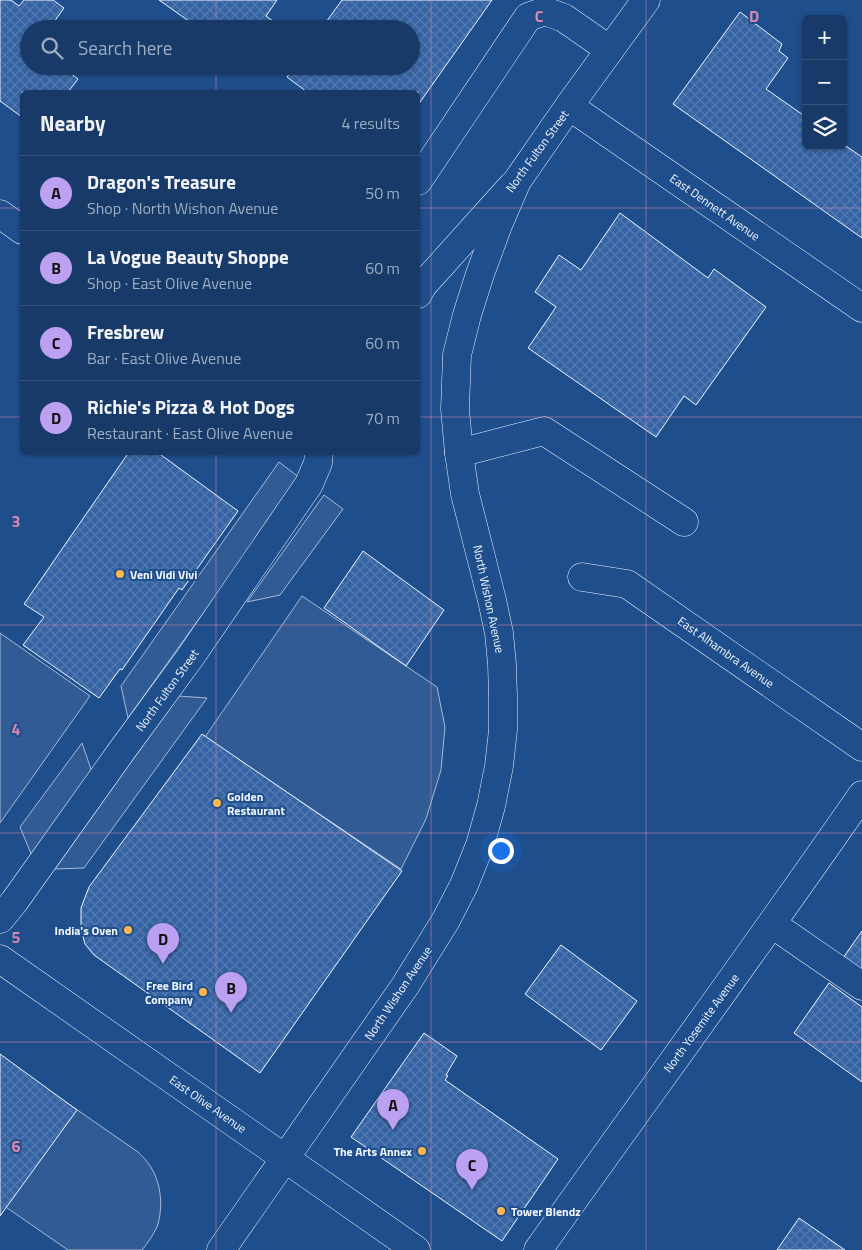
<!DOCTYPE html>
<meta charset="utf-8">
<style>
:root{--surface:#173a69;--page:#244571;--text:#f1f3f6;--muted:#9eadc0;--line:#36547d;--accent:#bca0f2}
body{margin:0;font-family:"Titillium Web",sans-serif;background:var(--page);color:var(--text)}
.controls{position:absolute;right:15px;top:15px;display:grid;overflow:hidden;border-radius:8px;box-shadow:0 1px 4px #0004}
.controls button{width:45px;height:45px;display:grid;place-items:center;padding:0;border:0;border-bottom:1px solid var(--line);background:var(--surface);color:var(--text);font:25px sans-serif}
.you{position:absolute;left:500px;top:850px;width:18px;height:18px;margin:-12px;border:4px solid #fff;border-radius:50%;background:#1a73e8;box-shadow:0 0 0 8px #1a73e833}
.badge{display:grid;place-items:center;width:32px;height:32px;border-radius:50%;background:var(--accent);color:#111;font-size:16px;font-weight:700}
.pin{position:absolute;translate:-50% -41px;filter:drop-shadow(0 1px 2px #0008)}
.pin::after{content:'';position:absolute;top:26px;width:18px;height:15px;background:inherit;clip-path:polygon(0 0,100% 0,50% 100%)}
.list{margin:0;padding:0;list-style:none}
h2{display:flex;justify-content:space-between;align-items:center;height:65px;margin:0;padding:0 20px;font-size:21px}
h2 small{font-size:16px;font-weight:400;color:var(--muted)}
.list li{display:grid;grid-template-columns:32px 1fr auto;gap:15px;align-items:center;box-sizing:border-box;height:75px;padding:0 20px;border-top:1px solid var(--line)}
.list b{display:block;font-size:19px;white-space:nowrap}
.list p{margin:0;font-size:16px;white-space:nowrap;color:var(--muted)}
.list em{font-size:16px;font-style:normal;color:var(--muted)}
.icon{flex:none;width:28px;height:28px;fill:none;stroke:currentColor;stroke-width:2;stroke-linecap:round;stroke-linejoin:round}
.map{position:relative;flex:none;width:862px;height:1250px;overflow:hidden}
.search{position:absolute;background:var(--surface);box-shadow:0 1px 4px #0004;left:20px;top:20px;width:400px;height:55px;display:flex;align-items:center;gap:12px;box-sizing:border-box;padding:0 18px;border-radius:28px;color:var(--muted);font-size:19px}
.panel{position:absolute;background:var(--surface);box-shadow:0 1px 4px #0004;left:20px;top:90px;width:400px;height:365px;border-radius:8px}
.map>svg:first-child{display:block}
</style>
<div class="map">
<svg width="862" height="1250" viewBox="0 0 862 1250">
<defs>
<pattern id="building-cross-hatch" width="8" height="8" patternUnits="userSpaceOnUse" patternTransform="scale(1.25)"><rect width="8" height="8" fill="#3563a3"/><path d="M0 0l8 8M0 8l8-8" fill="none" stroke="#537ab1"/></pattern>
</defs>
<rect width="100%" height="100%" fill="#1f4e8c"/>
<g fill="#305b95" stroke="#a8bbd7">
<path d="M 279,462 L 300,478 L 128,718 L 121,686 Z"/>
<path d="M 324,495 L 343,509 L 280,595 L 247,602 Z"/>
<path d="M 302,596 L 437,687 L 445,727 L 441,770 L 426,819 L 401,869 L 205,737 Z"/>
<path d="M 0,633 L 90,696 L 0,823 Z"/>
<path d="M 178,696 L 207,698 L 84,868 L 55,869 Z"/>
<path d="M 82,743 L 92,772 L 32,856 L 20,827 Z"/>
<path d="M 50,1091 L 138,1152 C 141,1155 145,1159 148,1163 C 161,1180 164,1206 157,1227 C 153,1235 148,1243 142,1250 L 68,1250 L 0,1203 Z"/>
</g>
<g fill="url(#building-cross-hatch)" stroke="#f2f6ff">
<path d="M 0,0 L 11,0 L 19,6 L 24,0 L 53,0 L 64,8 L 49,29 L 29,29 L 29,66 L 61,66 L 78,79 L 68,92 L 22,92 L 22,117 L 0,101 Z"/>
<path d="M 159,0 L 277,0 L 266,16 L 277,24 L 273,29 L 200,29 Z"/>
<path d="M 342,0 L 492,0 L 418,105 L 418,92 L 307,92 L 287,77 L 295,66 L 411,66 L 411,29 L 321,29 Z"/>
<path d="M 740,12 L 782,44 L 779,51 L 788,58 L 766,89 L 806,117 L 806,146 L 843,146 L 843,144 L 862,157 L 862,238 L 673,104 Z"/>
<path d="M 620,213 L 708,278 L 714,269 L 766,307 L 696,405 L 684,396 L 656,437 L 528,348 L 556,307 L 535,292 L 559,255 L 581,270 Z"/>
<path d="M 129,452 L 157,452 L 238,511 L 182,590 L 179,588 L 122,670 L 120,669 L 99,698 L 23,645 L 44,617 L 24,604 Z"/>
<path d="M 363,551 L 444,610 L 406,666 L 324,608 Z"/>
<path d="M 202,734 L 402,871 L 260,1073 L 94,955 L 85,944 L 81,929 L 81,908 L 89,887 Z"/>
<path d="M 862,931 L 862,971 L 843,958 Z"/>
<path d="M 561,945 L 637,1001 L 601,1050 L 525,994 Z"/>
<path d="M 829,983 L 862,1007 L 862,1082 L 794,1033 Z"/>
<path d="M 424,1033 L 457,1056 L 446,1075 L 448,1076 L 445,1080 L 558,1159 L 502,1241 L 351,1137 Z"/>
<path d="M 0,1054 L 77,1110 L 0,1216 Z"/>
<path d="M 799,1218 L 845,1250 L 777,1250 Z"/>
</g>
<g fill="none" stroke-linecap="round" stroke-linejoin="round">
<g stroke="#f2f6ff" stroke-width="29">
<g id="minor">
<path d="M 569,106 L 862,308"/>
<path d="M 418,181 L 528,17 L 545,11 L 564,18 L 610,50"/>
<path d="M 0,214 L 22,230"/>
<path d="M 418,294 L 423,285 L 512,186"/>
<path d="M 459,453 L 544,431 L 684,522"/>
<path d="M 582,577 L 627,584 L 862,747"/>
<path d="M 0,919 L 14,902 L 123,749 L 189,659 L 309,484 L 318,463 L 319,452"/>
<path d="M 772,924 L 862,986"/>
<path d="M 538,1250 C 646,1098 756,948 862,795"/>
</g>
</g>
<g stroke="#f2f6ff" stroke-width="29">
<g id="major">
<path d="M 0,959 L 416,1250"/>
<path d="M 221,1250 L 405,986 L 446,920 L 464,885 L 480,845 L 491,806 L 499,766 L 503,730 L 503,696 L 502,664 L 499,633 L 492,600 L 465,494 L 459,453 L 455,409 L 457,355 L 467,315 L 480,274 L 498,225 L 517,181 L 569,106 L 646,0"/>
</g>
</g>
<use href="#minor" stroke="#1f4e8c" stroke-width="28"/>
<use href="#major" stroke="#1f4e8c" stroke-width="28"/>
</g>
<path fill="none" stroke="#da87ad" stroke-width="1" stroke-opacity="0.55" d="M 216,0 L 216,29M 431,0 L 431,1250M 646,0 L 646,1250M 216,66 L 216,92M 0,208 L 22,208M 418,208 L 862,208M 0,417 L 22,417M 418,417 L 862,417M 216,452 L 216,1250M 0,625 L 862,625M 0,833 L 862,833M 0,1042 L 862,1042"/>
<g fill="#ffb74d" stroke="#1f4e8c" stroke-width="2">
<circle cx="120" cy="574" r="5"/>
<circle cx="217" cy="803" r="5"/>
<circle cx="128" cy="930" r="5"/>
<circle cx="203" cy="992" r="5"/>
<circle cx="422" cy="1151" r="5"/>
<circle cx="501" cy="1211" r="5"/>
</g>
<g text-anchor="middle" dominant-baseline="central" stroke-width="4" stroke-linejoin="round" paint-order="stroke">
<g font-size="12" fill="#f2f6ff" stroke="#1f4e8c">
<text transform="translate(537 151) rotate(-54)">North Fulton Street</text>
<text transform="translate(715 207) rotate(35)">East Dennett Avenue</text>
<text transform="translate(489 599) rotate(78)">North Wishon Avenue</text>
<text transform="translate(726 652) rotate(35)">East Alhambra Avenue</text>
<text transform="translate(167 690) rotate(-54)">North Fulton Street</text>
<text transform="translate(398 993) rotate(-56)">North Wishon Avenue</text>
<text transform="translate(701 1023) rotate(-54)">North Yosemite Avenue</text>
<text transform="translate(208 1104) rotate(35)">East Olive Avenue</text>
</g>
<g font-size="12" font-weight="bold" fill="#f2f6ff" stroke="#1f4e8c" text-anchor="start">
<text x="130" y="574">Veni Vidi Vivi</text>
<text x="227" y="796">Golden<tspan x="227" dy="14">Restaurant</tspan></text>
<text x="118" y="930" text-anchor="end">India's Oven</text>
<text x="193" y="985" text-anchor="end">Free Bird<tspan x="193" dy="14">Company</tspan></text>
<text x="412" y="1151" text-anchor="end">The Arts Annex</text>
<text x="511" y="1211">Tower Blendz</text>
</g>
</g>
<g font-size="16" text-anchor="middle" font-weight="bold" fill="#da87ad" stroke="#1f4e8c" stroke-width="4" stroke-linejoin="round" paint-order="stroke">
<text x="539" y="22">C</text>
<text x="754" y="22">D</text>
<text x="16" y="527">3</text>
<text x="16" y="735">4</text>
<text x="16" y="943">5</text>
<text x="16" y="1152">6</text>
</g>
</svg>
<div class="controls">
<button>+</button>
<button>−</button>
<button><svg class="icon" aria-label="layers" viewBox="0 0 24 24"><path d="M12 4l9 5-9 5-9-5zM3 14l9 5 9-5"/></svg></button>
</div>
<div class="you"></div>
<div class="pin badge" style="left:393px;top:1130px">A</div>
<div class="pin badge" style="left:231px;top:1013px">B</div>
<div class="pin badge" style="left:472px;top:1190px">C</div>
<div class="pin badge" style="left:163px;top:964px">D</div>
<div class="search"><svg class="icon" aria-label="search" viewBox="0 0 24 24"><circle cx="10" cy="10" r="6"/><path d="M15 15l6 6"/></svg>Search here</div>
<section class="panel">
<h2>Nearby<small>4 results</small></h2>
<ul class="list">
<li><span class="badge">A</span><div><b>Dragon's Treasure</b><p>Shop · North Wishon Avenue</p></div><em>50 m</em></li>
<li><span class="badge">B</span><div><b>La Vogue Beauty Shoppe</b><p>Shop · East Olive Avenue</p></div><em>60 m</em></li>
<li><span class="badge">C</span><div><b>Fresbrew</b><p>Bar · East Olive Avenue</p></div><em>60 m</em></li>
<li><span class="badge">D</span><div><b>Richie's Pizza &amp; Hot Dogs</b><p>Restaurant · East Olive Avenue</p></div><em>70 m</em></li>
</ul>
</section>
</div>
